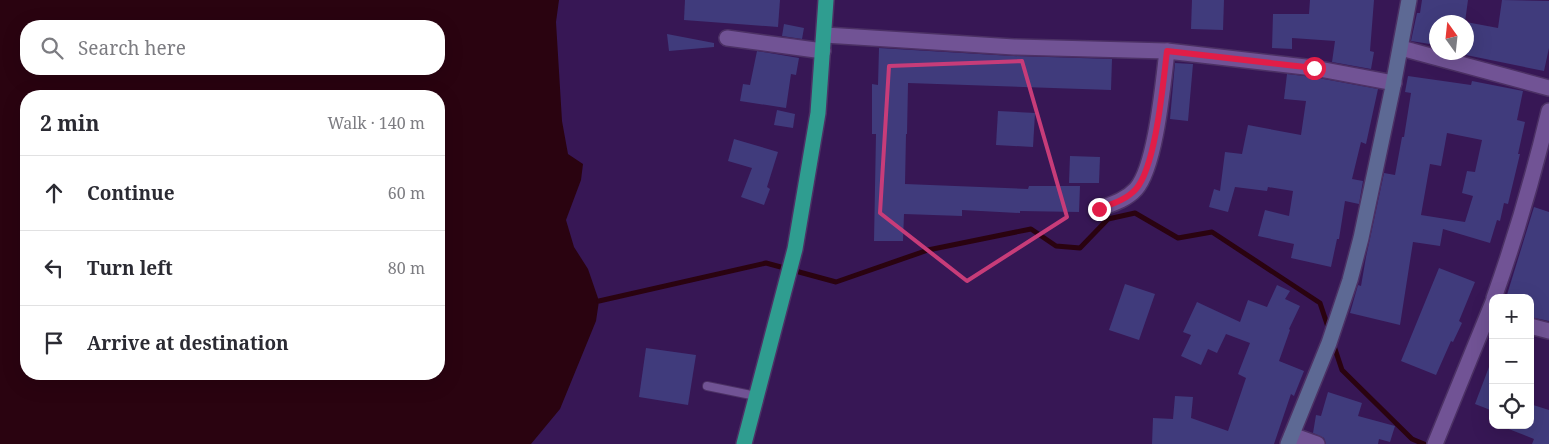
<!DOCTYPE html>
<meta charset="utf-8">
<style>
:root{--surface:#fff;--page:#f2f2f3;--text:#2b2b33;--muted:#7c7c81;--line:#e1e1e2}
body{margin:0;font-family:"Noto Serif",serif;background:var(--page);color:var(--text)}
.controls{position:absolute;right:15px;bottom:15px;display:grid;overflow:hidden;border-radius:10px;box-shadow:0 5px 20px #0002}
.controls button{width:45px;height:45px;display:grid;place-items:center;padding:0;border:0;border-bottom:1px solid var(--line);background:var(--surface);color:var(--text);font:25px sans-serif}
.compass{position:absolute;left:1429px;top:15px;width:45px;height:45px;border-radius:50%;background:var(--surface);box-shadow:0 5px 20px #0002;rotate:345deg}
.stop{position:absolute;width:15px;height:15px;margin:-11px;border:4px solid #e11d48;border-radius:50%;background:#fff}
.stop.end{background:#e11d48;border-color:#fff;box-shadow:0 1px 5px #0008}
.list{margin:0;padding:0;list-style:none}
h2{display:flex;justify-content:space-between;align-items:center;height:65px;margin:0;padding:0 20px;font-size:21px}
h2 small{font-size:16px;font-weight:400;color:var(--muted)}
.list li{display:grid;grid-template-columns:32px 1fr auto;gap:15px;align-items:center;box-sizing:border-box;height:75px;padding:0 20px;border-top:1px solid var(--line)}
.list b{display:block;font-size:19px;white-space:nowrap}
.list em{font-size:16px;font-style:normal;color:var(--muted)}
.icon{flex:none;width:28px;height:28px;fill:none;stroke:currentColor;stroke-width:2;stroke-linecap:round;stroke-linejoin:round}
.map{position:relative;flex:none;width:1549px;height:444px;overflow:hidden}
.search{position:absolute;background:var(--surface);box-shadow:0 5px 20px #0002;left:20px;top:20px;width:425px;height:55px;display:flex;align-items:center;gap:12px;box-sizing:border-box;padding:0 18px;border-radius:20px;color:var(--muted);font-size:19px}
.panel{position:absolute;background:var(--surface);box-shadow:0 5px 20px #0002;left:20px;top:90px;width:425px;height:290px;border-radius:20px}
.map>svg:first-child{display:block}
</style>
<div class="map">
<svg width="1549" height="444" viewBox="0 0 1549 444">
<rect width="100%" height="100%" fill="#371755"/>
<path fill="#2a0310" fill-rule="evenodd" d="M 0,0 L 559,0 L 556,22 L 562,121 L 568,154 L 583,164 L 581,180 L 566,220 L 574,247 L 588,269 L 599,301 L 596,321 L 560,409 L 531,444 L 0,444 ZM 26,26 L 439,26 L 439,69 L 26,69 ZM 26,96 L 439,96 L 439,374 L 26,374 Z"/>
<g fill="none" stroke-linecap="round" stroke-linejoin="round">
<g stroke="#2a0310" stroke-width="5">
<path d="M 599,301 L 766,263 L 836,282 L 928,250 L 1031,229 L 1056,246 L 1080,248 L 1108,219 L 1135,213 L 1178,238 L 1212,232 L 1320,303 L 1329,330"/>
<path d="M 1333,343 L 1342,370 L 1412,439 L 1424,444"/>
</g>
</g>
<g fill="#403b7c" fill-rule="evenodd">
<path d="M 685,0 L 780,0 L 778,27 L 684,20 Z"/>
<path d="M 1192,0 L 1224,0 L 1223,30 L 1191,29 Z"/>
<path d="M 1310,0 L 1374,0 L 1370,51 L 1374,52 L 1371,69 L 1332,62 L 1335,41 L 1292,38 L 1292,49 L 1272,48 L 1273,14 L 1309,14 Z"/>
<path d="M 1422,0 L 1468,0 L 1465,22 L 1436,22 L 1436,45 L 1411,41 L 1417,13 L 1420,13 Z"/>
<path d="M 1502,0 L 1549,1 L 1549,48 L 1544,71 L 1466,55 L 1466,22 L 1498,28 Z"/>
<path d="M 784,24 L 804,28 L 802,39 L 782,36 Z"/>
<path d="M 667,34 L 714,43 L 714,47 L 669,51 Z"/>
<path d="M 879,48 L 1013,56 L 1112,59 L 1111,90 L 908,83 L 907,134 L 906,134 L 905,184 L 1028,189 L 1029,186 L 1080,186 L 1079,212 L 1020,211 L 1020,213 L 962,210 L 962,216 L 904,214 L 903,241 L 874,241 L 876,134 L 872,134 L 872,84 L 878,85 Z"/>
<path d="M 757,51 L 799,58 L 796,75 L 791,74 L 786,108 L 740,101 L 743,84 L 750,85 Z"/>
<path d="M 1175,63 L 1193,64 L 1188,121 L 1170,119 Z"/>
<path d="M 1287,74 L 1313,77 L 1378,89 L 1366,144 L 1361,142 L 1352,179 L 1363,181 L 1359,204 L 1345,201 L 1339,239 L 1337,239 L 1331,267 L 1291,258 L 1294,244 L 1258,236 L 1265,210 L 1289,216 L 1293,191 L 1268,187 L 1267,191 L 1235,187 L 1228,212 L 1209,207 L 1214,189 L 1220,191 L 1225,152 L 1242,154 L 1248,125 L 1301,135 L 1306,101 L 1284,99 Z"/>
<path d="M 1408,76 L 1471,85 L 1472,81 L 1523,91 L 1517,120 L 1525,122 L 1518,154 L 1520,154 L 1508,204 L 1504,203 L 1500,221 L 1497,220 L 1490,243 L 1443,229 L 1440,246 L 1413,242 L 1400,325 L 1350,313 L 1358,285 L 1361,286 L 1366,257 L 1384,173 L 1395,175 L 1402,137 L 1404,137 L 1411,93 L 1405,92 ZM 1447,133 L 1482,140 L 1475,172 L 1467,171 L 1462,193 L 1473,196 L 1465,222 L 1421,215 L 1430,164 L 1441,166 Z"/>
<path d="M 777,110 L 795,114 L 793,128 L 774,125 Z"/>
<path d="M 998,111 L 1035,113 L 1033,147 L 996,145 Z"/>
<path d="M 734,139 L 778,152 L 767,187 L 770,189 L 764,205 L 741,197 L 752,168 L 728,161 Z"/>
<path d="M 1070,156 L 1100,157 L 1099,183 L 1069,183 Z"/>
<path d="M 1534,207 L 1549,212 L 1549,321 L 1530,317 L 1530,298 L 1506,298 Z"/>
<path d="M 1439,268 L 1475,282 L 1459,321 L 1462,323 L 1453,342 L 1451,341 L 1436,375 L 1401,361 Z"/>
<path d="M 1125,284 L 1155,294 L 1139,340 L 1109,330 Z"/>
<path d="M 1277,285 L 1290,291 L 1285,299 L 1300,306 L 1289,329 L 1290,330 L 1279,361 L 1304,371 L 1294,396 L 1291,394 L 1274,444 L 1152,444 L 1153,418 L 1173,419 L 1175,396 L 1193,397 L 1191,418 L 1228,431 L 1246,378 L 1238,374 L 1250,343 L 1226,334 L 1217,353 L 1208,349 L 1201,365 L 1181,356 L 1191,335 L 1183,332 L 1197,302 L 1240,322 L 1248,300 L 1267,307 Z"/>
<path d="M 646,348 L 696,355 L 688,405 L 639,397 Z"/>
<path d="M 1492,359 L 1493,360 L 1493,411 L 1475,404 Z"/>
<path d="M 1328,392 L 1362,403 L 1358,416 L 1395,426 L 1390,442 L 1379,439 L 1378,444 L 1326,444 L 1324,438 L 1313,433 L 1316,415 L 1321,416 Z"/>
<path d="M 1530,404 L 1549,410 L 1549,444 L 1532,444 L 1534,439 L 1501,426 L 1531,425 Z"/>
</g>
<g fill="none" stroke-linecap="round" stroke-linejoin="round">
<g stroke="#4c3165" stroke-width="10">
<path id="lane" d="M 707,386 L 756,396"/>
</g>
<g stroke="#4c3165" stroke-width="18">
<g id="street">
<path d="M 825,35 L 1014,47 L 1167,51 L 1314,68 L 1394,83"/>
<path d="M 727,38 L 823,51"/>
<path d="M 1401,48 L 1549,88"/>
<path d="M 1099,209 C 1112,204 1126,200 1136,189 C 1156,166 1163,83 1167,51"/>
<path d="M 1494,298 C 1516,236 1534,174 1549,111"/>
<path d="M 1530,326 L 1549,331"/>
<path d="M 1292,435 L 1317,444"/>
<path d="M 1435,444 L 1493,302"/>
</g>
</g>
<g stroke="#4c3165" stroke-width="18">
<path id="secondary" d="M 1288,444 L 1329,343 L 1350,280 L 1361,238 L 1392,91 L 1409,0"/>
</g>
<g stroke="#4c3165" stroke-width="18">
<path id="highway" d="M 744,444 L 795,249 L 818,113 L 826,0"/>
</g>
<use href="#lane" stroke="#715395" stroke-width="8"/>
<use href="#street" stroke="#715395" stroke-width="15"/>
<use href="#secondary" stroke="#5d6994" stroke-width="15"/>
<use href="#highway" stroke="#2f9d90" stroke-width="15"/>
</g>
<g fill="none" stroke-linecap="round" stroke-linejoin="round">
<path stroke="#e11d48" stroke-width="6" d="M 1099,209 C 1112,204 1126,200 1136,189 C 1156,166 1163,83 1167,51 L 1314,68"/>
</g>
<path fill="none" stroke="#c73c79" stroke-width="4" stroke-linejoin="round" d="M 1022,61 L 1067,217 L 967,281 L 880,213 L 889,66 Z"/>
</svg>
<div class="controls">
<button>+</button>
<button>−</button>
<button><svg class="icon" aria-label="locate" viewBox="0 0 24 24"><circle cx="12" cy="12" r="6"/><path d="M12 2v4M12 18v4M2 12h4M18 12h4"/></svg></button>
</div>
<svg class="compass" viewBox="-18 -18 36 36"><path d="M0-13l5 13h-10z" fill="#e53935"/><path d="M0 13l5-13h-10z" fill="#7c7c81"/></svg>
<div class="stop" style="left:1314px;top:68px"></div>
<div class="stop end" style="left:1099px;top:209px"></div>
<div class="search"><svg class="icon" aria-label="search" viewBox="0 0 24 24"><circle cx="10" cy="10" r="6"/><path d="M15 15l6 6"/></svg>Search here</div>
<section class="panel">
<h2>2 min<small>Walk · 140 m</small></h2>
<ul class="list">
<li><svg class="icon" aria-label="ahead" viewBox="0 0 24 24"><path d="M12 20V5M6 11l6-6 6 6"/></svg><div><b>Continue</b></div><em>60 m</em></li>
<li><svg class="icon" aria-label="left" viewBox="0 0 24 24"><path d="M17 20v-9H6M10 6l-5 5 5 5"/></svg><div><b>Turn left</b></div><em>80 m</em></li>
<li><svg class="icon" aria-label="arrive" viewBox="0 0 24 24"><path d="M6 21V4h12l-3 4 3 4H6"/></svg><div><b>Arrive at destination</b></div></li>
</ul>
</section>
</div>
